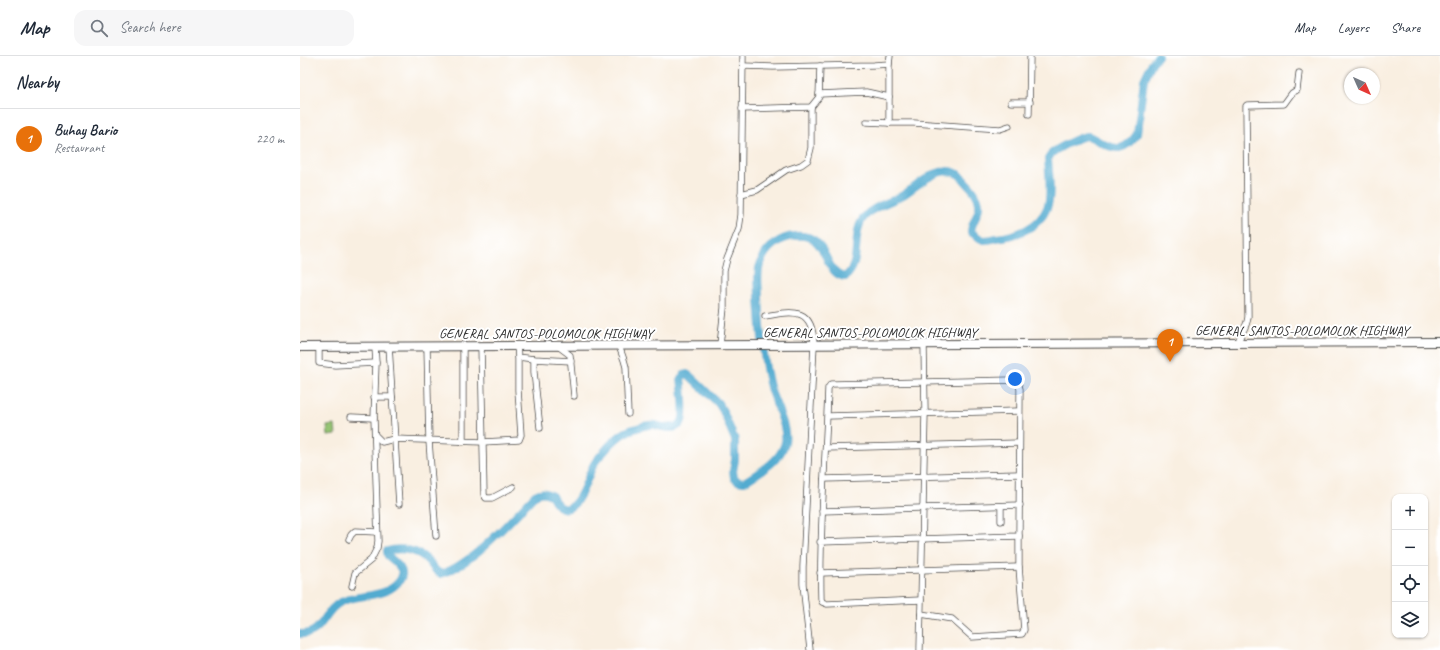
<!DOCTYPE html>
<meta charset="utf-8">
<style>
:root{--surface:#fff;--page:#f6f6f7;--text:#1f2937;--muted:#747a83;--line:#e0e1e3;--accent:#db2777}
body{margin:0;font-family:Caveat,sans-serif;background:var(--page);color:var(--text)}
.controls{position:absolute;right:12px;bottom:12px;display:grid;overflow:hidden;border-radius:8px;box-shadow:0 1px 3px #0004}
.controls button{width:36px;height:36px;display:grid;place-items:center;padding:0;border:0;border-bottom:1px solid var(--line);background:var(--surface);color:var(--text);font:20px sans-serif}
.compass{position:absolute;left:1044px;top:12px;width:36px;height:36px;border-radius:50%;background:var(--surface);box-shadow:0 1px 3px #0004;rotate:135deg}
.you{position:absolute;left:715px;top:323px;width:14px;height:14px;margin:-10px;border:3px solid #fff;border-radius:50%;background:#1a73e8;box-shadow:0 0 0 6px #1a73e833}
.badge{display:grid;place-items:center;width:26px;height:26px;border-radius:50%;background:var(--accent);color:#fff;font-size:13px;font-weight:700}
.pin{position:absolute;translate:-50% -33px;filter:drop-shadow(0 1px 2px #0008)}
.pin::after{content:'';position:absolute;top:21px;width:14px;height:12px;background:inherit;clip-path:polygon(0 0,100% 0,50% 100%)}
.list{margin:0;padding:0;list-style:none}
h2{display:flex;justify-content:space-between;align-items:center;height:52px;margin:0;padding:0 16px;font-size:17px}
h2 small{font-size:13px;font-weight:400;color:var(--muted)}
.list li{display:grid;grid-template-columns:26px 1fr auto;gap:12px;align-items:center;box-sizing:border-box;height:60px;padding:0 16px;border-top:1px solid var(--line)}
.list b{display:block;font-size:15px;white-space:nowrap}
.list p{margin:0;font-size:13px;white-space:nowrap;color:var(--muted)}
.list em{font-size:13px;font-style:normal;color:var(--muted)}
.icon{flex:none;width:22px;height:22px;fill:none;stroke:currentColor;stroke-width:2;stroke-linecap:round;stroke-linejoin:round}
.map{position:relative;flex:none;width:1140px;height:594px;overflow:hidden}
header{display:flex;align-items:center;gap:24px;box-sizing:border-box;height:56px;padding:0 20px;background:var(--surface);border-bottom:1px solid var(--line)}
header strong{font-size:19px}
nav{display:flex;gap:22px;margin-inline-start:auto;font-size:14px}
.search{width:280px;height:36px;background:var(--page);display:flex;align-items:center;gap:10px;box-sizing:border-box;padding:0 14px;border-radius:12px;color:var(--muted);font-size:15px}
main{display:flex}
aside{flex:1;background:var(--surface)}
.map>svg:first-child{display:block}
</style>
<header>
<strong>Map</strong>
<div class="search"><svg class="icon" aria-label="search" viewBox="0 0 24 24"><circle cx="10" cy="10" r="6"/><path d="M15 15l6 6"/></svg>Search here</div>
<nav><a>Map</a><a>Layers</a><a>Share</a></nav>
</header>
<main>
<aside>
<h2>Nearby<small></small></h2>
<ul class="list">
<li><span class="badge" style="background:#e8710a">1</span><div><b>Buhay Bario</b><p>Restaurant</p></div><em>220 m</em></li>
</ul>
</aside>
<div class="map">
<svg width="1140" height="594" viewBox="0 0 1140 594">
<rect width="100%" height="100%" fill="#fff"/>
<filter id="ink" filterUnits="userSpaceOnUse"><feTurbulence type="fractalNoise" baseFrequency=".025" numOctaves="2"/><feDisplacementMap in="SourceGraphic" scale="8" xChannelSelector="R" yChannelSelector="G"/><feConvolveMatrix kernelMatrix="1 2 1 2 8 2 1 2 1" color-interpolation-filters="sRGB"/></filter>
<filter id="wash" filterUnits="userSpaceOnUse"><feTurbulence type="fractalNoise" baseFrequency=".012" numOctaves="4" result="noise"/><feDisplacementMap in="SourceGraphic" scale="16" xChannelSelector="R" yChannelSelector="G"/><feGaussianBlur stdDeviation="0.9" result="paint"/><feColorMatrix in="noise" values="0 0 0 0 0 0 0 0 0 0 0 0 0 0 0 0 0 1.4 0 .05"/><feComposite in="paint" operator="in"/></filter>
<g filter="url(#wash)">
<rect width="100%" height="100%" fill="#f9efe1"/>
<path fill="#95c473" stroke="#60784f" d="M 35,369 L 36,379 L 28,380 L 27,370 Z"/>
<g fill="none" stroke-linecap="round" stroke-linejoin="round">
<path stroke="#53abd0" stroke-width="8" d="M 0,578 C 24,579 23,554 41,546 C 60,537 87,543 100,524 C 107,514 95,506 88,500 L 87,495 C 101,491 119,494 128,505 C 133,510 134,515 141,518 C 173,508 211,464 235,439 C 242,435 245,436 252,440 C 254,445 256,447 259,450 C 276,463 287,422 292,412 C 294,406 299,401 303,397 C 311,387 322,376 334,373 C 340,371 349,368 355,369 C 362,371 375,375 381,367 C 386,360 382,331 381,322 L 384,319 L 387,318 L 390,320 L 418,347 L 423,355 L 435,384 L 435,404 L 433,415 L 434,422 L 438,425 L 444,426 C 459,416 477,408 484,390 C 490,375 476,350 471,335 C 463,305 461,273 459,242 C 459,230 456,217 461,206 C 466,192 480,181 495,180 C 530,176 522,218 545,221 C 564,206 549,176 566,159 C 575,149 592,146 603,139 C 618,130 639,107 658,118 C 661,120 664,123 666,126 C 671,131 678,140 679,147 C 681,157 671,166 671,176 C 675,179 679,183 684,184 C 688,184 693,183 696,182 C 716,180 739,172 747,152 C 752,139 749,117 748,103 C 749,102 751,98 751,98 C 756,93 782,79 788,80 C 792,81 796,84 800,86 C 816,95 825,95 837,78 L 844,24 L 852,7 L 858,0"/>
</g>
</g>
<g filter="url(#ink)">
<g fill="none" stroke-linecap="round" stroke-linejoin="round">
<g stroke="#4a4846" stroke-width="7">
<g id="minor">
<path d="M 443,10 L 473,11 L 574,9 L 589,8 L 590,0"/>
<path d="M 519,38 L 566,36 L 589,41"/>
<path d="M 711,46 L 730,46"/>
<path d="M 442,53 L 511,51 L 519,41 L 520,10"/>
<path d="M 729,58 L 730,0"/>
<path d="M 566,66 L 589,67 L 589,8"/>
<path d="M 589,67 L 614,67 L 700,73 L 709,70"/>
<path d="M 441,138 L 457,134 L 486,114 L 501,109 L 508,104 L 511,92 L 511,51"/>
<path d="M 465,260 C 494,255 513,251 514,289 L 503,511 L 503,528 L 510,594"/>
<path d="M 938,286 C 941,277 947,271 948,261 L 946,50 L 947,49 L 984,48 L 992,37 L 997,34 L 999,17"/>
<path d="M 420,289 L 424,252 L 424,215 L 427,203 L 439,173 L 441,159 L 443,0"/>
<path d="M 89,290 L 99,448"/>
<path d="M 127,290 L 129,385 L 136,480"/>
<path d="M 163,290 L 163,386"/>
<path d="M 181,290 L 184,439 L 186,442 L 192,442 L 213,431"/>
<path d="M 217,290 L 218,301 L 234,303 L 271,305"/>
<path d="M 258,290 L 270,299 L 274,340"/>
<path d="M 319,290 L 324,304 L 326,311 L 328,358"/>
<path d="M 19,291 L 19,307 L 35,309 L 76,307"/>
<path d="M 234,303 L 234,316 L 240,372"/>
<path d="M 74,341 L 92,341"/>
<path d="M 528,360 L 719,355"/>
<path d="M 51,361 L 74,362"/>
<path d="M 75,379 L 82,386 L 94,383 L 183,386 L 219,384 L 221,379 L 218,334 L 218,301"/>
<path d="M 526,392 L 719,387"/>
<path d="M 524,423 L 719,418"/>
<path d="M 522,455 L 720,449"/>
<path d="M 701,465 L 701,450"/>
<path d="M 49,483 L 51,479 L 55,475 L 77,476"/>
<path d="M 520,486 L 719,480 L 720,333 C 719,328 717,325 713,324 L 533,328 L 531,328 L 528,332 C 526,402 519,472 521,543 L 522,546 L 527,548 L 621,544"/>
<path d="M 520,517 L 719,511"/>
<path d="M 52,530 L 55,517 L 71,504 L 77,492 L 78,485 L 74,362 L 76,307 L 75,291"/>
<path d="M 621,558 L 652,563 L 672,581 L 722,578 L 724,574 L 719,511 L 719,480"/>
<path d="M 620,594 L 625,357 L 624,288"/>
</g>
</g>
<g stroke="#4a4846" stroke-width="10">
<path id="highway" d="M 0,291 L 1140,286"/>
</g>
<use href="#minor" stroke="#fff" stroke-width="5.5"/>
<use href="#highway" stroke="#fff" stroke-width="8"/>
</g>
</g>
<g text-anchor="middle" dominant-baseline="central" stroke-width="4" stroke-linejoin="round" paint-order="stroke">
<g font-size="14" fill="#2b2b2b" stroke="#fff">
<text x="1002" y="274">GENERAL SANTOS-POLOMOLOK HIGHWAY</text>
<text x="570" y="276">GENERAL SANTOS-POLOMOLOK HIGHWAY</text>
<text x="246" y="277">GENERAL SANTOS-POLOMOLOK HIGHWAY</text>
</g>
</g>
</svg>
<div class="controls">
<button>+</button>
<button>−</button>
<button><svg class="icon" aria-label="locate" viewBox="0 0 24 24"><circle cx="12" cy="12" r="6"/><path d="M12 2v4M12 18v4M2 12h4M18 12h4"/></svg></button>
<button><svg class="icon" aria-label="layers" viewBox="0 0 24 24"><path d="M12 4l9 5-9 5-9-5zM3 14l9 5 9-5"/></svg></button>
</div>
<svg class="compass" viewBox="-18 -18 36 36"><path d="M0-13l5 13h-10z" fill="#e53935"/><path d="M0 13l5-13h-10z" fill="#747a83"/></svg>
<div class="you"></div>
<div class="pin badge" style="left:870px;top:306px;background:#e8710a">1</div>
</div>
</main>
